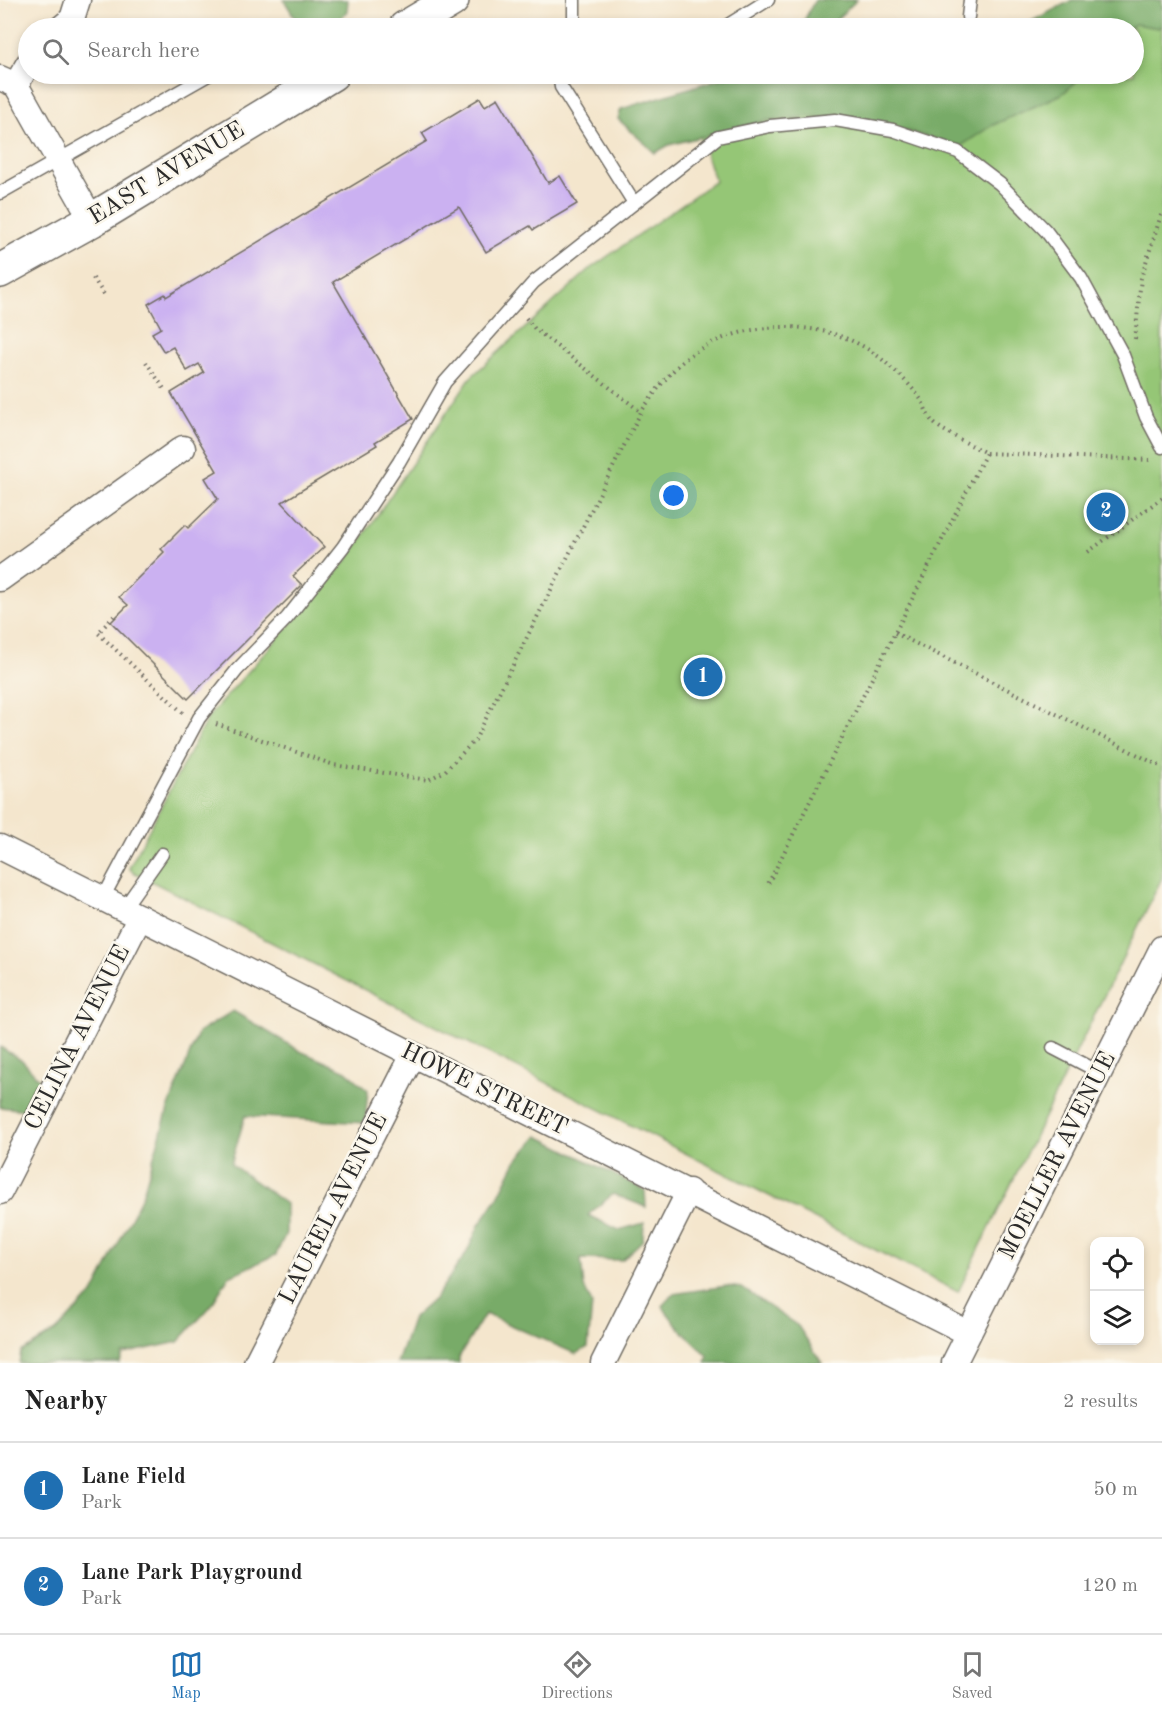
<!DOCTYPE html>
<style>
:root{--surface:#fff;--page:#f2f2f2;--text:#222;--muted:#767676;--line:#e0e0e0;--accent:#1f6fb2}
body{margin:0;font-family:"Old Standard TT",serif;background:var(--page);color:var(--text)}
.controls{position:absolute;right:18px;bottom:18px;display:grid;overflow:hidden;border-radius:12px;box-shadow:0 3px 9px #0003}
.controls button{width:54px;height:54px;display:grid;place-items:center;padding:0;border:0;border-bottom:2px solid var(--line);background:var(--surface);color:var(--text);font:30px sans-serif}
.you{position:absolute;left:674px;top:496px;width:21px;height:21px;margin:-15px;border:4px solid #fff;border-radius:50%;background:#1a73e8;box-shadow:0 0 0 9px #1a73e833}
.badge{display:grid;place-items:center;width:39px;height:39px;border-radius:50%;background:var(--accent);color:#fff;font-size:20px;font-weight:700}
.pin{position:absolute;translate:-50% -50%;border:3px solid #fff;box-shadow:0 2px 6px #0006}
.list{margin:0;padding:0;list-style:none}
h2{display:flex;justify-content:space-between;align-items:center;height:78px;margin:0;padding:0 24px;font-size:26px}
h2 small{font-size:20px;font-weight:400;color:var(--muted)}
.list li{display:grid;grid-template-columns:39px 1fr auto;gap:18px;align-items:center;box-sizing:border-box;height:96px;padding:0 24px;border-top:2px solid var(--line)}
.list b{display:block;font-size:22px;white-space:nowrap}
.list p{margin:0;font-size:20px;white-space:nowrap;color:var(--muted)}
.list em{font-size:20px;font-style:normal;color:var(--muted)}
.icon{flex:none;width:33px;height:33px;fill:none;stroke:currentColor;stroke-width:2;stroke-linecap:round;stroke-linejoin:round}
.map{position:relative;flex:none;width:1162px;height:1363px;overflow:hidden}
.search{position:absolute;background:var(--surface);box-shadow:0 3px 9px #0003;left:18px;right:18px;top:18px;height:66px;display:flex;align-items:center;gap:15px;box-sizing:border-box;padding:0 21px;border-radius:33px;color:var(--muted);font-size:22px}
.sheet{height:270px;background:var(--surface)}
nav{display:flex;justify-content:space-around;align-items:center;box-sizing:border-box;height:84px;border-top:2px solid var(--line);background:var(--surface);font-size:16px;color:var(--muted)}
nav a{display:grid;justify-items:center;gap:3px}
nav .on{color:var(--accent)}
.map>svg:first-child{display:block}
</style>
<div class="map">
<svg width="1162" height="1363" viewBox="0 0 1162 1363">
<rect width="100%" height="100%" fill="#fbf7ec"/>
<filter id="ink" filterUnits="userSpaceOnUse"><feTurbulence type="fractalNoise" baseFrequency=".0167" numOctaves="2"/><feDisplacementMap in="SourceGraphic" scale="12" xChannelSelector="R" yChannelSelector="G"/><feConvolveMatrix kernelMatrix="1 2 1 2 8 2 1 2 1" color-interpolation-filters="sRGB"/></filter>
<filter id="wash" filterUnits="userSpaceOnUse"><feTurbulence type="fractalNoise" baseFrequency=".008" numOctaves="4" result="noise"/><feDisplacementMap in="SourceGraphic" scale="24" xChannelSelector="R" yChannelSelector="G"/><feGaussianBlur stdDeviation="1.35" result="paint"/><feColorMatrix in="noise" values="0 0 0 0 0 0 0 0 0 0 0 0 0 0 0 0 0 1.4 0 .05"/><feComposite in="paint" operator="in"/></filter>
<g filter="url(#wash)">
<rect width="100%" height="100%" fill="#f4e6cd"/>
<path fill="#95c676" stroke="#607850" stroke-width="1.5" d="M 1162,0 L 1162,878 L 958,1292 L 133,872 L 129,868 L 208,717 L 347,560 L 470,378 L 591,268 L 715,181 L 688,104 L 735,74 L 1134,74 L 1134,28 L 1032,28 Z"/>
<g fill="#78ab67" stroke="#526b49" stroke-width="1.5">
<path d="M 284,0 L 348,0 L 347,11 L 333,28 L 301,28 Z"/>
<path d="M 815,0 L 857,0 L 827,28 L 800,28 Z"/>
<path d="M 1072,0 L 1162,0 L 1162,25 L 1158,28 L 1135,24 L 1129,28 L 1019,28 Z"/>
<path d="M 735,74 L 1085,74 L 1062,94 L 991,126 L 961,146 L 861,118 L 808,117 L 767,120 L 669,145 L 655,153 L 618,119 L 621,109 Z"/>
<path d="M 233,1011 L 300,1051 L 346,1071 L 368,1090 L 365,1123 L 245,1116 L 231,1164 L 286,1204 L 286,1233 L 276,1255 L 229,1276 L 211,1306 L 178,1342 L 123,1354 L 120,1363 L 19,1363 L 21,1352 L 56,1331 L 94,1292 L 142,1196 L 168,1109 L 198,1033 Z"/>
<path d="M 0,1047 L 23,1061 L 46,1087 L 25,1110 L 0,1107 Z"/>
<path d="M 538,1136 L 645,1190 L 646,1207 L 613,1194 L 588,1215 L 619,1230 L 644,1223 L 643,1240 L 622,1260 L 581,1259 L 584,1287 L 592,1304 L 588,1347 L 576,1354 L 485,1314 L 459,1357 L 459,1363 L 397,1363 L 413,1318 L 435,1298 L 467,1252 L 479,1225 L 498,1197 L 516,1161 Z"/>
<path d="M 726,1286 L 742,1288 L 798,1326 L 822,1363 L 706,1363 L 708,1356 L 679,1328 L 662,1306 L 673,1294 Z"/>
</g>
<g id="blocks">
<path fill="#cbb1f1" d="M 480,98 L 485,106 L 498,98 L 548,183 L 560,176 L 577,204 L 533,230 L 530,226 L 486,252 L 459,207 L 333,282 L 413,419 L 375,442 L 377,445 L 282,502 L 324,547 L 293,576 L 302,585 L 188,699 L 111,622 L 128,605 L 119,597 L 164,552 L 161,549 L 185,525 L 188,528 L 218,499 L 205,478 L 217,471 L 171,393 L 204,373 L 199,364 L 187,371 L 173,347 L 164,352 L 152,333 L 161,328 L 148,304 L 165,294 L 166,297 L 427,141 L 422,133 Z"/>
</g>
</g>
<g filter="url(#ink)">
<use href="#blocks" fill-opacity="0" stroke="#716c64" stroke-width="1.5"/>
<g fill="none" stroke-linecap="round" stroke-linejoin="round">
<g stroke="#716c64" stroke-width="15">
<g id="service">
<path d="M 968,17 L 970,0"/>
<path d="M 570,28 L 574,18 L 574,0"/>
<path d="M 723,28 L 768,0"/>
<path d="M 559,74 L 561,87 L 634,203"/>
<path d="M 0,193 L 210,74"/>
<path d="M 103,898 L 199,718 L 237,670 L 287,618 L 343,547 L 399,462 L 445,382 L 534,282 L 718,137 L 770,126 L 835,120 L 893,130 L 958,152 L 1000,184 L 1046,231 L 1081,278 L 1123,355 L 1146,417 L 1162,447"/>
<path d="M 124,908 L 162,854"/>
<path d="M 1053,1048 L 1101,1073"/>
</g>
</g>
<g stroke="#716c64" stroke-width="27">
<g id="minor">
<path d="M 61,28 L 72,19 L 78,0"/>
<path d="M 0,78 L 16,85 L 92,220"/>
<path d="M 16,85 L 28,64"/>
<path d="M 0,579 L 183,448"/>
<path d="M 0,847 L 968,1333"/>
<path d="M 0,1192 L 140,917"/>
<path d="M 256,1363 L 413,1055"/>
<path d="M 603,1363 L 689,1191"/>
<path d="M 954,1363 L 1162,948"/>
</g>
</g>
<g stroke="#716c64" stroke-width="36">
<g id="secondary">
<path d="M 405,28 L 452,0"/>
<path d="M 0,271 L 92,220 L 332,74"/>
</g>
</g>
<g stroke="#716c64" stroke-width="4" stroke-dasharray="1.5 4.5" stroke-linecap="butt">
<path d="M 93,278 L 105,296"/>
<path d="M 526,318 L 535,329 L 641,412"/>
<path d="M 1135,339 L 1141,278 L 1162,212"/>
<path d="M 146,362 L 165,390"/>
<path d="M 986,453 L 1151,460"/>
<path d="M 1088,552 L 1162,498"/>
<path d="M 114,616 L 98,633 L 183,713"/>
<path d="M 895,633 L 1162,767"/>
<path d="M 216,724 L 334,765 L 428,780 L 445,771 L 475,740 L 641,412 C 655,392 671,369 692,354 C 747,317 833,317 884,361 C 896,372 910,384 919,397 C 925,404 926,414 932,421 C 939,430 975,447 986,453 L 767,886"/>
</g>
<use href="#service" stroke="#fff" stroke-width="12"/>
<use href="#minor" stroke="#fff" stroke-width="24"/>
<use href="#secondary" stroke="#fff" stroke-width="33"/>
</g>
</g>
<g text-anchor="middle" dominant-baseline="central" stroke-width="5" stroke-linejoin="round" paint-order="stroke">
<g font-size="24" fill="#2b2b2b" stroke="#fbf7ec">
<text transform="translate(167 174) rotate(-31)">EAST AVENUE</text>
<text transform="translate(78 1038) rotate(-63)">CELINA AVENUE</text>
<text transform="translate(484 1090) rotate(26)">HOWE STREET</text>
<text transform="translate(1058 1156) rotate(-63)">MOELLER AVENUE</text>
<text transform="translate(334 1209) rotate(-63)">LAUREL AVENUE</text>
</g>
</g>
</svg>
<div class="controls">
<button><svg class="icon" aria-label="locate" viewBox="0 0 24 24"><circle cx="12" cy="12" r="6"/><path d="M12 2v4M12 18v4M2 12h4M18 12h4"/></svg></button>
<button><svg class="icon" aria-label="layers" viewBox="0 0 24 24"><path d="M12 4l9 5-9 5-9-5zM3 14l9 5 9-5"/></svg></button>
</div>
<div class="you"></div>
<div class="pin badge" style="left:703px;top:677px">1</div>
<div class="pin badge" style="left:1106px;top:512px">2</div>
<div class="search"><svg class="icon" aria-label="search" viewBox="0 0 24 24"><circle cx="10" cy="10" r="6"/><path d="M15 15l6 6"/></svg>Search here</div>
</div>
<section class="sheet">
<h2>Nearby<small>2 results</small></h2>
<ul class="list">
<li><span class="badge">1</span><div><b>Lane Field</b><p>Park</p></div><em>50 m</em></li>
<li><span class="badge">2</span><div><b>Lane Park Playground</b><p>Park</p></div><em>120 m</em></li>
</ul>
</section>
<nav>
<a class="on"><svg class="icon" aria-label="map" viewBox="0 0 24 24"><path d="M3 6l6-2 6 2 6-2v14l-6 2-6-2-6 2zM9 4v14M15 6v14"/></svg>Map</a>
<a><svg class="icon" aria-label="directions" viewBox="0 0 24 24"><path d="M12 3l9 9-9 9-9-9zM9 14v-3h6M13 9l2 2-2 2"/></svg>Directions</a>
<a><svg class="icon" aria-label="saved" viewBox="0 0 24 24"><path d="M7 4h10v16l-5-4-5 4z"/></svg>Saved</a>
</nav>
